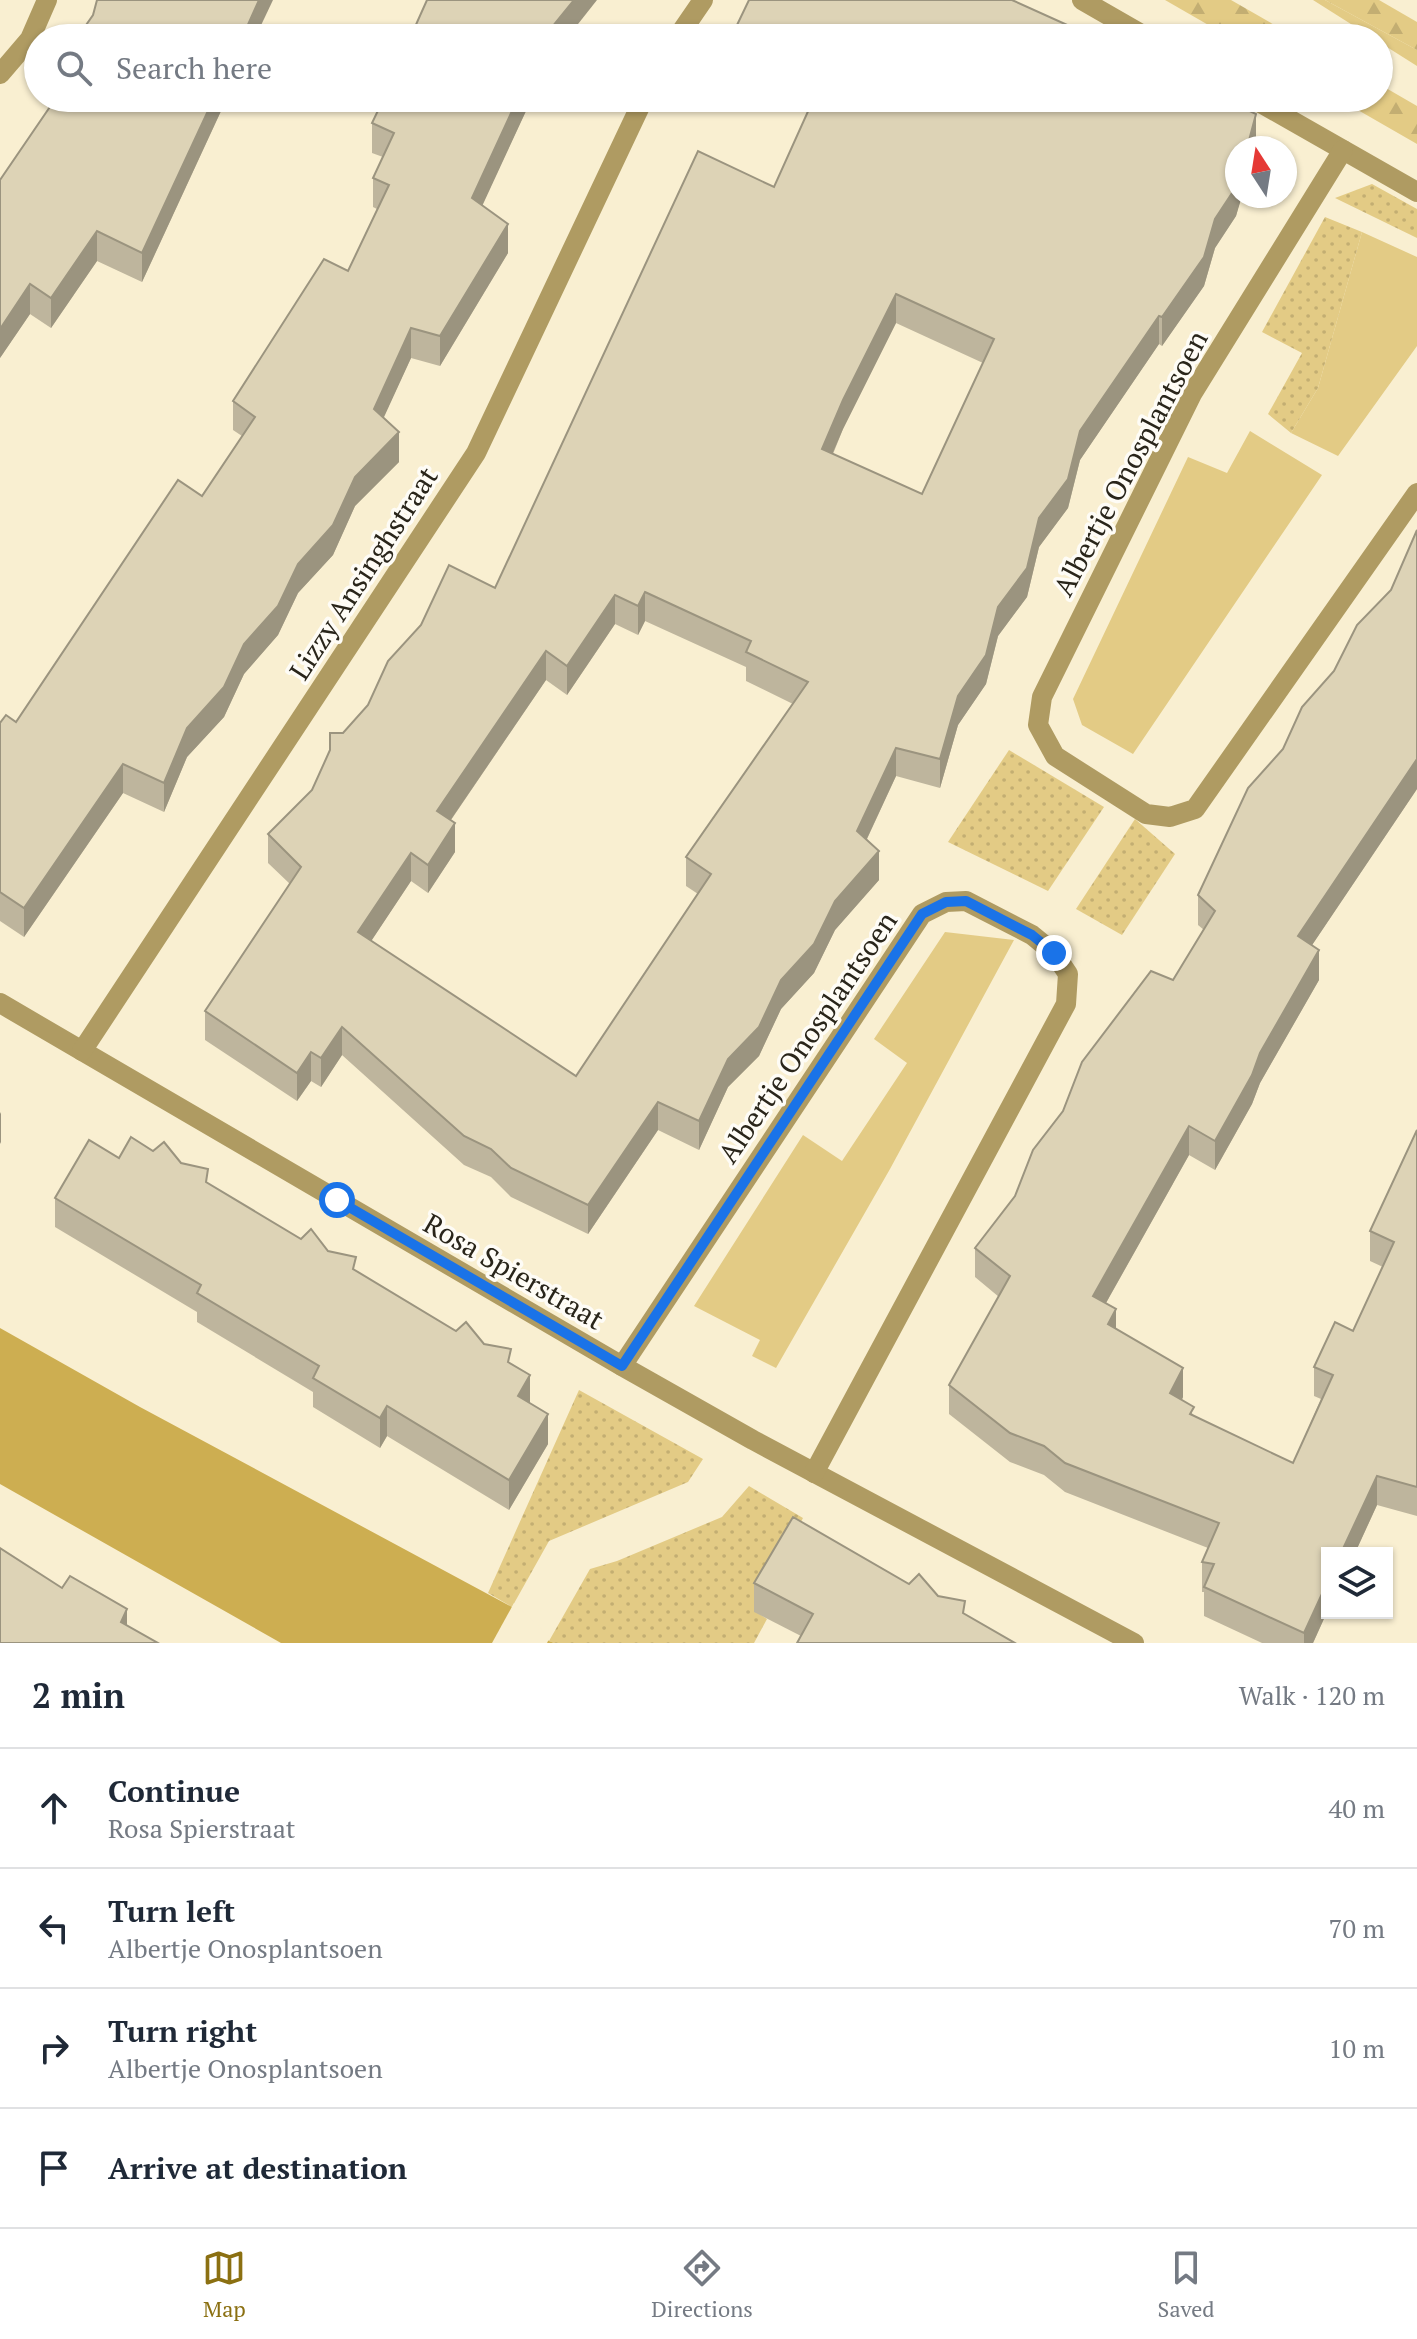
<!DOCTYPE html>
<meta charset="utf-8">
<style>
:root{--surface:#fff;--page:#f6f6f7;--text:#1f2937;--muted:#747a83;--line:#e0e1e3;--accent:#8b7012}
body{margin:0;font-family:"PT Serif",serif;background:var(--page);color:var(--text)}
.controls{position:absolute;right:24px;bottom:24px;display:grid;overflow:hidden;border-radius:0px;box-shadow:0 2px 6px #0004}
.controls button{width:72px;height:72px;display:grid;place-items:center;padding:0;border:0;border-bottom:2px solid var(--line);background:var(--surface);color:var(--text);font:40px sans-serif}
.compass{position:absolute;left:1225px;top:136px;width:72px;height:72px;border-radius:50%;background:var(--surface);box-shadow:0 2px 6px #0004;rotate:348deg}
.stop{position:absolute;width:24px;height:24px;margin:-18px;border:6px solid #1a73e8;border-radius:50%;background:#fff}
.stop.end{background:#1a73e8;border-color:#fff;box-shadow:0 2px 8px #0008}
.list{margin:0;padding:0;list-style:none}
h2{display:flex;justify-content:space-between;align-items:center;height:104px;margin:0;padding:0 32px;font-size:34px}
h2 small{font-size:26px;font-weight:400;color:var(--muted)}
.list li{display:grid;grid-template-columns:52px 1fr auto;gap:24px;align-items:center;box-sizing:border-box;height:120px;padding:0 32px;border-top:2px solid var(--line)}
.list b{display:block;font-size:30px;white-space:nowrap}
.list p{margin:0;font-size:26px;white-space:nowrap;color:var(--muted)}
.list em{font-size:26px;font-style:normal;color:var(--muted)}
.icon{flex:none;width:44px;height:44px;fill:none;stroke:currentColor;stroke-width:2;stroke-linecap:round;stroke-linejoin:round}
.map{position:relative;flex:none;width:1417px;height:1643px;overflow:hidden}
.search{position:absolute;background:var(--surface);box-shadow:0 2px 6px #0004;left:24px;right:24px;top:24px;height:88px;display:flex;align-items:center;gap:20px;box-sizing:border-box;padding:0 28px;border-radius:44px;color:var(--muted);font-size:30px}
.sheet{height:584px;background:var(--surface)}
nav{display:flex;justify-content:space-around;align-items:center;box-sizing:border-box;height:112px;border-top:2px solid var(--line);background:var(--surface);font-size:22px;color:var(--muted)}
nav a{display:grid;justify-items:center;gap:4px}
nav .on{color:var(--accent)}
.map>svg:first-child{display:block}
</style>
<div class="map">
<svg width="1417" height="1643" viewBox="0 0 1417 1643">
<defs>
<pattern id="forest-firs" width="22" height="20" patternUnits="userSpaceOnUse" patternTransform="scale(2)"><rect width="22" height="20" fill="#e3cb85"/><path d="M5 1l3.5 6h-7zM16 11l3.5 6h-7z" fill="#c3ae72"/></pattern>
<pattern id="park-dots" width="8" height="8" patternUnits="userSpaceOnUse" patternTransform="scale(2)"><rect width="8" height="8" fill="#e3cb85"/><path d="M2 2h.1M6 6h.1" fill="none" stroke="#c3ae72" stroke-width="1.8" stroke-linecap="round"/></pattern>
</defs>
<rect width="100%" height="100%" fill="#f9efd1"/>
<g fill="#e3cb85">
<path d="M 1313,0 L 1325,0 L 1417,50 L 1417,66 L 1379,42 L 1379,38 L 1373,38 Z"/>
<path d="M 1362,232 L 1417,257 L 1417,346 L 1338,456 L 1291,433 L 1318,388 Z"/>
<path d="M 1250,431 L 1322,475 L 1133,754 L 1082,725 L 1073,699 L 1188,457 L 1227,473 Z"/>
<path d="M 945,932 L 1014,940 L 890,1169 L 776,1368 L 752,1356 L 760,1340 L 694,1306 L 803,1135 L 842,1161 L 907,1063 L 874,1039 Z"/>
</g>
<g fill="url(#forest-firs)">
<path d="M 1165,0 L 1231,0 L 1297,38 L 1231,38 Z"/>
<path d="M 1325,0 L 1379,0 L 1417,22 L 1417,50 Z"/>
<path d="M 1379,84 L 1417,106 L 1417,144 L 1337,98 L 1379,98 Z"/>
</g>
<g fill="url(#park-dots)">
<path d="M 1372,184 L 1417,209 L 1417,238 L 1335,198 Z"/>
<path d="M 1325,217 L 1362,232 L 1318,388 L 1291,433 L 1268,414 L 1302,353 L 1262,332 Z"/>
<path d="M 1009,750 L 1104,807 L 1048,891 L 948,842 Z"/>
<path d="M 1135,819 L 1175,854 L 1122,935 L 1076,909 Z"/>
<path d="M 579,1390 L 703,1459 L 688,1482 L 549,1541 L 512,1607 L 488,1593 Z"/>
<path d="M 749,1486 L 803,1518 L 755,1611 L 767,1619 L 754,1643 L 554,1643 L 549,1641 L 590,1569 L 617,1561 L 722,1517 Z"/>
</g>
<path fill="#cdae51" d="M 0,1328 L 140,1407 L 512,1607 L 549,1641 L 554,1643 L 281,1643 L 0,1484 Z"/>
<path fill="#f9efd1" d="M 514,1603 L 550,1637 L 547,1643 L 492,1643 Z"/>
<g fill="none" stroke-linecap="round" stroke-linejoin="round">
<g stroke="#af9b62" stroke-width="20">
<path d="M 1082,0 L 1148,38"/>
<path d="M 677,38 L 703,0"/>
<path d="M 0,74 L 30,39 L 47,0"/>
<path d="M 1252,98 L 1417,192"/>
<path d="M 1343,150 L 1192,394 L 1042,697 L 1038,725 L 1055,756 L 1146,814 L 1170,817 L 1195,809 L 1417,493"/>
<path d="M 0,1003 L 622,1366 L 753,1440 L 1134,1643"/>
<path d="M 82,1051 L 476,453 L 644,98"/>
<path d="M 622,1366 L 922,914 L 946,902 L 966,901 L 1032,935 L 1054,953 L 1068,974 L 1066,1004 L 814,1473"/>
</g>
</g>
<g fill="#beb59d" fill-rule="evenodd">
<path d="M 737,25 L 1096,38 L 737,38 Z"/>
<path d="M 227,98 L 142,282 L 97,261 L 51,328 L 30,314 L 0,358 L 55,100 Z"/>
<path d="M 532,98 L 482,205 L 508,253 L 440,366 L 411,358 L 383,418 L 399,462 L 355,506 L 333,555 L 298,593 L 278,635 L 244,674 L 224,717 L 187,757 L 164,812 L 123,793 L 24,937 L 0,921 L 0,723 L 16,722 L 202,496 L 242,436 L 233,430 L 233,401 L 348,271 L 377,209 L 373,207 L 373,178 L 383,157 L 372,153 L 372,123 Z"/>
<path d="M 1256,143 L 1236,216 L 1215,248 L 1204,286 L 1162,346 L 1159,344 L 1080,460 L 1068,508 L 1039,547 L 1027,597 L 998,636 L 986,684 L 958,725 L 940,788 L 896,776 L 867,839 L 879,880 L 835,930 L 814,973 L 781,1009 L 759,1056 L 728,1087 L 699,1150 L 658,1130 L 588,1234 L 511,1197 L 491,1177 L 464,1165 L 342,1055 L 321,1087 L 311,1081 L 297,1101 L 205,1040 L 205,1011 L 290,884 L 268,863 L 268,834 L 312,790 L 343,733 L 495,588 L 774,187 ZM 896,323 L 983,363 L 922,494 L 833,454 L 843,429 ZM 645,621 L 746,667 L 746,681 L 793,704 L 686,857 L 686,886 L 698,894 L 576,1076 L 371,941 L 411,881 L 428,893 L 455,852 L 451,820 L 546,680 L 567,695 L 615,624 L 638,635 Z"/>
<path d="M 1417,789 L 1312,945 L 1319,980 L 1260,1083 L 1252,1104 L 1215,1170 L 1189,1155 L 1106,1303 L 1116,1329 L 1183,1397 L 1182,1400 L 1194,1416 L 1293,1463 L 1321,1399 L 1314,1396 L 1314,1367 L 1353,1331 L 1383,1267 L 1370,1261 L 1370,1231 L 1417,1130 L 1417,1516 L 1377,1505 L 1355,1553 L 1327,1553 L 1327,1612 L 1313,1643 L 1262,1643 L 1204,1616 L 1204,1592 L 1202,1592 L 1202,1562 L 1208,1548 L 1065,1492 L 1044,1475 L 1010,1462 L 949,1414 L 949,1385 L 999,1297 L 975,1277 L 975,1248 L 1015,1196 L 1173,980 L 1204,930 L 1198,925 L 1198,895 Z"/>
<path d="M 153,1151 L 301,1239 L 328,1251 L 356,1271 L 456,1331 L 484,1344 L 511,1364 L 548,1444 L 509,1510 L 387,1436 L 380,1448 L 313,1407 L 313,1392 L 197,1322 L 197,1312 L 55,1227 L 55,1198 L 119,1158 Z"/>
<path d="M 754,1583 L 909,1584 L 938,1596 L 801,1636 L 754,1612 Z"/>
</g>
<g fill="#9b947f">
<path d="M 259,0 L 273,0 L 255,38 L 242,38 Z"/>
<path d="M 574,0 L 597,0 L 567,38 L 546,38 L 548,32 Z"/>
<path d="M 214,98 L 227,98 L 142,282 L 142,253 Z"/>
<path d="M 518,98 L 532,98 L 472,228 L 472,198 Z"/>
<path d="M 1256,114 L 1256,143 L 1255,148 L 1247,148 Z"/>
<path d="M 1237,185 L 1237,196 L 1242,196 L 1236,216 L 1215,248 L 1204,286 L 1162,346 L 1162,317 L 1215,219 Z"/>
<path d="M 508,224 L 508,253 L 440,366 L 440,336 Z"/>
<path d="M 97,231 L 97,261 L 51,328 L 51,298 Z"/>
<path d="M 30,284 L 30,314 L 0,358 L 0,329 Z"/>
<path d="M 896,294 L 896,323 L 843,429 L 822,478 L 822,449 L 843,400 Z"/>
<path d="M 1159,316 L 1159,344 L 1080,460 L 1068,508 L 1039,547 L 1027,597 L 998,636 L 986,684 L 958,725 L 940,788 L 940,759 L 958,696 L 1039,518 L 1080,431 Z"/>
<path d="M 411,328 L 411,358 L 374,439 L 374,409 Z"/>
<path d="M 399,432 L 399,462 L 355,506 L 333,555 L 298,593 L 278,635 L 244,674 L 224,717 L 187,757 L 164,812 L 164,783 L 187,728 L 244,644 L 355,477 Z"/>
<path d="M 645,592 L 645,621 L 638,635 L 638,606 Z"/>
<path d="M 615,595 L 615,624 L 567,695 L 567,666 Z"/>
<path d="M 546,651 L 546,680 L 437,840 L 437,811 Z"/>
<path d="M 896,748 L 896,776 L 857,860 L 857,831 Z"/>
<path d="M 1417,759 L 1417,789 L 1298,966 L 1298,936 Z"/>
<path d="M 123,764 L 123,793 L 24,937 L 24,908 Z"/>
<path d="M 455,823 L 455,852 L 428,893 L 428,865 Z"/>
<path d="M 879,851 L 879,880 L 835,930 L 814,973 L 781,1009 L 759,1056 L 728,1087 L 699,1150 L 699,1121 L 728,1059 L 835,901 Z"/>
<path d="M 411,853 L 411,881 L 358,961 L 358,932 Z"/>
<path d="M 1319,950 L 1319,980 L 1260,1083 L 1252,1104 L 1215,1170 L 1215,1141 L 1260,1053 Z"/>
<path d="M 342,1027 L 342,1055 L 321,1087 L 321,1058 Z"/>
<path d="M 311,1052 L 311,1081 L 297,1101 L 297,1073 Z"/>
<path d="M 658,1102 L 658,1130 L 588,1234 L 588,1205 Z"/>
<path d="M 1,1112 L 1,1142 L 0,1144 L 0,1114 Z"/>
<path d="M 1189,1126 L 1189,1155 L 1093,1326 L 1093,1296 Z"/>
<path d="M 1116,1309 L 1116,1338 L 1108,1324 Z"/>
<path d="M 1183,1368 L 1183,1397 L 1170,1422 L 1170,1393 Z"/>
<path d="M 530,1375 L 530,1404 L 518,1396 Z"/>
<path d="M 387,1406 L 387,1436 L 380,1448 L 380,1418 Z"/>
<path d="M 548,1414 L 548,1444 L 509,1510 L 509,1480 Z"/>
<path d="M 1377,1476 L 1377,1505 L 1355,1553 L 1341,1553 Z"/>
<path d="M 1327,1583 L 1327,1612 L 1313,1643 L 1304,1643 L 1304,1633 Z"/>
<path d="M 127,1609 L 127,1638 L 121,1622 Z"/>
</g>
<g fill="#ddd3b6" stroke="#9b947f" stroke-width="2" fill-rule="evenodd">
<path d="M 97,0 L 259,0 L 242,38 L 77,38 L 93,15 Z"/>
<path d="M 427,0 L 574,0 L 548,32 L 546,38 L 410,38 Z"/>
<path d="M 749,0 L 1012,0 L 1096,38 L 766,38 L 737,25 Z"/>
<path d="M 56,98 L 214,98 L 142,253 L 97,231 L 51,298 L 30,284 L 0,329 L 0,180 Z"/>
<path d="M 384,98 L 518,98 L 472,198 L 508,224 L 440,336 L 411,328 L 374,409 L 399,432 L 355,477 L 333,525 L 298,564 L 278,606 L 244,644 L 224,687 L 187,728 L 164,783 L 123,764 L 24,908 L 0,892 L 0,723 L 6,715 L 16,722 L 178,480 L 202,496 L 255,417 L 233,401 L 324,259 L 348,271 L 389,185 L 373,178 L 394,133 L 372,123 Z"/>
<path d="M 814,98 L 1223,98 L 1256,114 L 1247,148 L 1237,148 L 1236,187 L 1215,219 L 1204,257 L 1162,317 L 1159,316 L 1080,431 L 1068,479 L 1039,518 L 1027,568 L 998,607 L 986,655 L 958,696 L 940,759 L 896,748 L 857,831 L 879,851 L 835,901 L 814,944 L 781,980 L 759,1027 L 728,1059 L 699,1121 L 658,1102 L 588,1205 L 511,1168 L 491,1149 L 464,1136 L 342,1027 L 321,1058 L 311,1052 L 297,1073 L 205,1011 L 301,867 L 268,834 L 312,790 L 330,750 L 330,733 L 343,733 L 368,705 L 388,661 L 421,625 L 449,565 L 495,588 L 698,151 L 774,187 ZM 896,294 L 994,339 L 922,494 L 822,449 L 843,400 ZM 645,592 L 751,641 L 746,652 L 808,682 L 686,857 L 711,874 L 576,1076 L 358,932 L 411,853 L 428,865 L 455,823 L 437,811 L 546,651 L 567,666 L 615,595 L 638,606 Z"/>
<path d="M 1417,530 L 1417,759 L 1298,936 L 1319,950 L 1260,1053 L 1252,1075 L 1215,1141 L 1189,1126 L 1093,1296 L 1116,1309 L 1108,1324 L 1183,1368 L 1170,1393 L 1194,1407 L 1190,1414 L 1293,1463 L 1333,1375 L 1314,1367 L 1335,1322 L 1353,1331 L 1394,1242 L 1370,1231 L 1417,1130 L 1417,1487 L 1377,1476 L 1341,1553 L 1327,1553 L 1327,1583 L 1304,1633 L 1204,1587 L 1214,1564 L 1202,1562 L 1219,1523 L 1065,1463 L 1044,1446 L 1010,1433 L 949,1385 L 1010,1276 L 975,1248 L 1015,1196 L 1033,1150 L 1063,1111 L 1082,1062 L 1151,971 L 1173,980 L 1215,911 L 1198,895 L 1248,788 L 1283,749 L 1302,707 L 1334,671 L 1357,625 L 1391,590 Z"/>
<path d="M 131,1137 L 153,1151 L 164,1142 L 181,1163 L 208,1169 L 206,1182 L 301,1239 L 311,1229 L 328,1251 L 356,1257 L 353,1269 L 456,1331 L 466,1322 L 484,1344 L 511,1349 L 508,1362 L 530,1375 L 518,1396 L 548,1414 L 509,1480 L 387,1406 L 380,1418 L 313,1378 L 319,1366 L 197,1293 L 201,1285 L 55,1198 L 89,1140 L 119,1158 Z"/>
<path d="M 793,1517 L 909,1584 L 919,1574 L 938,1596 L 965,1601 L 963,1613 L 1015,1643 L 797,1643 L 813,1614 L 754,1583 Z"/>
<path d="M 0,1548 L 62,1588 L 70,1576 L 127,1609 L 121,1622 L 158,1643 L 0,1643 Z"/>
</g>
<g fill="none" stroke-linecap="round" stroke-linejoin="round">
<path stroke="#1a73e8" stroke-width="10" d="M 337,1200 L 622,1366 L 922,914 L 946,902 L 966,901 L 1032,935 L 1054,953"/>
</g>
<g text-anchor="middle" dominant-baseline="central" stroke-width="7" stroke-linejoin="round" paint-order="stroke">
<g font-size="28" fill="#29251a" stroke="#fefcf6">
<text transform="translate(1130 463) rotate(-62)">Albertje Onosplantsoen</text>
<text transform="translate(363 573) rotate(-57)">Lizzy Ansinghstraat</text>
<text transform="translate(807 1037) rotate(-56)">Albertje Onosplantsoen</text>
<text transform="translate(514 1271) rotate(30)">Rosa Spierstraat</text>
</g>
</g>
</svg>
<div class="controls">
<button><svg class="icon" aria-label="layers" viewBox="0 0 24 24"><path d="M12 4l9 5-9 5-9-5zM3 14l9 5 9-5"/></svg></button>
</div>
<svg class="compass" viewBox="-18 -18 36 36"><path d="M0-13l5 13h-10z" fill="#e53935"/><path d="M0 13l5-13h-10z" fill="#747a83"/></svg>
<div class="stop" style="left:337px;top:1200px"></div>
<div class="stop end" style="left:1054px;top:953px"></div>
<div class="search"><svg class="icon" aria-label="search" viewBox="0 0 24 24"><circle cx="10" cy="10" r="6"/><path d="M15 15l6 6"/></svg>Search here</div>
</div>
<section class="sheet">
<h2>2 min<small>Walk · 120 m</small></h2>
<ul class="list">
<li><svg class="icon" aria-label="ahead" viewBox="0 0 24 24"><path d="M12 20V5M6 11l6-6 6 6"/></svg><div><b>Continue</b><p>Rosa Spierstraat</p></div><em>40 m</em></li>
<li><svg class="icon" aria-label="left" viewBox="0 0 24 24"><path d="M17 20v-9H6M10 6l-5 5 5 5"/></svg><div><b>Turn left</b><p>Albertje Onosplantsoen</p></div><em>70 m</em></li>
<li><svg class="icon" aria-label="right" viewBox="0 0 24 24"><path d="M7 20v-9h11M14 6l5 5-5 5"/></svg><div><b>Turn right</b><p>Albertje Onosplantsoen</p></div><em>10 m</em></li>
<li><svg class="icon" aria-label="arrive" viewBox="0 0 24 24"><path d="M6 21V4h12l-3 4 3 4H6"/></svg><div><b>Arrive at destination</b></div></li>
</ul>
</section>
<nav>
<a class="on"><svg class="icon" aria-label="map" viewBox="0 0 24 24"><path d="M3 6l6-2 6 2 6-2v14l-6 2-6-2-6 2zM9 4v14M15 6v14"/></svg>Map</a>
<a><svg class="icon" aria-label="directions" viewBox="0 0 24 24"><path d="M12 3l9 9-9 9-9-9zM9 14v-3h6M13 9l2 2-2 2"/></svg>Directions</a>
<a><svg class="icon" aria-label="saved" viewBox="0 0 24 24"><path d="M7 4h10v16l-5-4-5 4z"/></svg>Saved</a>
</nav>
